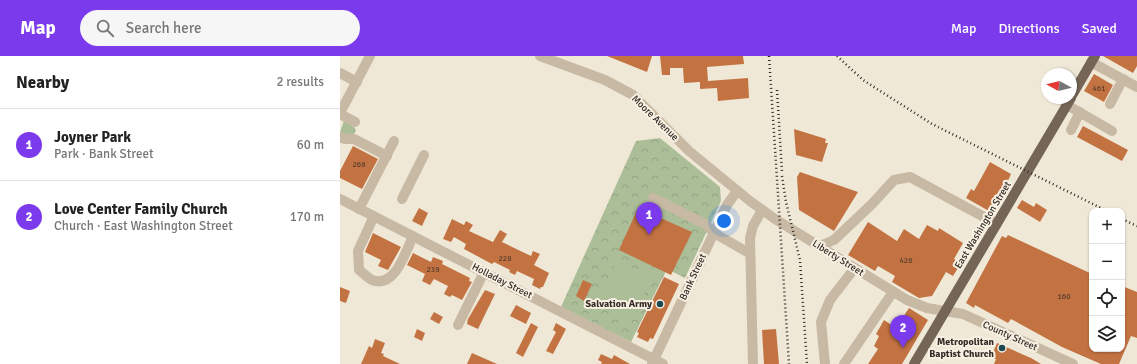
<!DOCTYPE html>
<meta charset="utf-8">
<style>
:root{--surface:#fff;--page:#f6f6f6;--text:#222;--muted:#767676;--line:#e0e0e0;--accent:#7c3aed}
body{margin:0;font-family:Signika,sans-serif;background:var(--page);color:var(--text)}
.controls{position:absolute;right:12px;bottom:12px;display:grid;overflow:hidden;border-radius:8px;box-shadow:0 1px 3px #0004}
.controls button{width:36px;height:36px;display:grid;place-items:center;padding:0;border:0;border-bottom:1px solid var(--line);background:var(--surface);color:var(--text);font:20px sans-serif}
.compass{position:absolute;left:701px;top:12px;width:36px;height:36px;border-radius:50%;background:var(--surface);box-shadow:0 1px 3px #0004;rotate:278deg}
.you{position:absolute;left:384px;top:165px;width:14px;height:14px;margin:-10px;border:3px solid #fff;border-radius:50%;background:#1a73e8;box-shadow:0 0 0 6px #1a73e833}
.badge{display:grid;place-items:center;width:26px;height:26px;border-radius:50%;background:var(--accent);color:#fff;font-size:13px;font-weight:700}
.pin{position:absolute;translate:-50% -33px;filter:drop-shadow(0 1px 2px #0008)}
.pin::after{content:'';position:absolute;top:21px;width:14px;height:12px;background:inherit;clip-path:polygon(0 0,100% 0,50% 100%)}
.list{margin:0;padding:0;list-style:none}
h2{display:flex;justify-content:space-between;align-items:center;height:52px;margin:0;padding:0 16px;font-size:17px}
h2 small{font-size:13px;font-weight:400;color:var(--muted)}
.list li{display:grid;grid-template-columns:26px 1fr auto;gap:12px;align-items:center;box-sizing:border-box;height:72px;padding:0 16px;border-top:1px solid var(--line)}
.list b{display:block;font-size:15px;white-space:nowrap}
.list p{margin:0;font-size:13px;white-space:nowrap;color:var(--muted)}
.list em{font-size:13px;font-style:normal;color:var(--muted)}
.icon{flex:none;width:22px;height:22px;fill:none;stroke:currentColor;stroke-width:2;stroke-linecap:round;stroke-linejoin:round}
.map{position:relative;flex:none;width:797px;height:308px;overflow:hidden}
header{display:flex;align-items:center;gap:24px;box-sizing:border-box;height:56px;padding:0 20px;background:var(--accent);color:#fff}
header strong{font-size:19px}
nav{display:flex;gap:22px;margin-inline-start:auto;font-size:14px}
.search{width:280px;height:36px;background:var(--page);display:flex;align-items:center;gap:10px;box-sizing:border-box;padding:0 14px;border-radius:22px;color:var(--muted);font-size:15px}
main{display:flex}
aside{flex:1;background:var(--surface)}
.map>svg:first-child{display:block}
</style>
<header>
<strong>Map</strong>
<div class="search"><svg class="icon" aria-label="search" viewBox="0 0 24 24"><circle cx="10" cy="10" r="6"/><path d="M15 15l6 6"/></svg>Search here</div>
<nav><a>Map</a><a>Directions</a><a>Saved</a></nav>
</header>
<main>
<aside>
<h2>Nearby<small>2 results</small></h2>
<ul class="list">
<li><span class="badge">1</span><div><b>Joyner Park</b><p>Park · Bank Street</p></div><em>60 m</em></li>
<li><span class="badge">2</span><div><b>Love Center Family Church</b><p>Church · East Washington Street</p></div><em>170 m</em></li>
</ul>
</aside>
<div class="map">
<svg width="797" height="308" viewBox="0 0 797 308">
<defs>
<pattern id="grass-tufts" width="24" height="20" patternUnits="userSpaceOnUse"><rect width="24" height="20" fill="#acbe98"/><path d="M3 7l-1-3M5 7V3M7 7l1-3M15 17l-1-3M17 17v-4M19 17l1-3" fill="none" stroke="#94a383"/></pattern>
<pattern id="park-crowns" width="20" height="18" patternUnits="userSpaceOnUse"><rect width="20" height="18" fill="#acbe98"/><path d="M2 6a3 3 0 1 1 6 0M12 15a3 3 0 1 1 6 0" fill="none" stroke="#94a383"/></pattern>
</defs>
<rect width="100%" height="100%" fill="#f0e8d7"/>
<path fill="url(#grass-tufts)" d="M 4,65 L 14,71 L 16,74 L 13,80 L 10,81 L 0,76 Z"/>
<path fill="url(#park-crowns)" d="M 320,82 L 380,131 L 381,145 L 345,222 L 327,213 L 291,286 L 221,251 L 296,85 Z"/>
<path fill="#acbe98" d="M 277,204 L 312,221 L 292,262 L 257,245 Z"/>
<g fill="#c37342">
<path d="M 267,0 L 312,0 L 307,16 Z"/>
<path d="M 320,0 L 403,0 L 404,8 L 367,11 L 368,25 L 408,22 L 409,42 L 378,45 L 377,32 L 360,33 L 360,26 L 344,27 L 343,12 L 330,12 L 330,19 L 322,19 Z"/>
<path d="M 763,0 L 797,0 L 797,10 L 793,17 Z"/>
<path d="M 754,18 L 773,29 L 764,46 L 744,35 Z"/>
<path d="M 743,70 L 788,94 L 782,105 L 737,81 Z"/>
<path d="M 454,73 L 486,83 L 485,87 L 488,87 L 482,106 L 456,99 Z"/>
<path d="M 13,90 L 38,103 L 22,133 L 0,122 L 0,115 Z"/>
<path d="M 650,106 L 671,118 L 659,145 L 656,144 L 649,155 L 626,142 L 631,133 L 634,135 Z"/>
<path d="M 460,116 L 518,136 L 494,175 L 459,154 L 457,121 Z"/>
<path d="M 682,144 L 694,151 L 696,147 L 707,154 L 700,166 L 677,152 Z"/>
<path d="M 79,152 L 88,157 L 82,170 L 72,165 Z"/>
<path d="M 298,152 L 352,176 L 331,219 L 279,194 Z"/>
<path d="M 112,163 L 124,169 L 126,165 L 133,169 L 129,175 L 153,186 L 160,174 L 167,178 L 162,186 L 191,200 L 193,195 L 200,198 L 194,209 L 209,217 L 203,231 L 201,231 L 200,233 L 192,229 L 194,223 L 177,215 L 175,219 L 169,216 L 170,214 L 154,206 L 152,208 L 124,193 L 126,188 L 114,181 L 111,186 L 103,183 Z"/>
<path d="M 528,166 L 557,185 L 564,173 L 579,183 L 587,169 L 598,175 L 599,172 L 623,187 L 614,203 L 621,207 L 613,220 L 606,216 L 592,240 L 579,242 L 552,226 L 555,220 L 538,210 L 535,215 L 508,199 Z"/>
<path d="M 33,177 L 61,191 L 48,214 L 38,210 L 41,204 L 25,196 Z"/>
<path d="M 668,179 L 752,218 L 752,293 L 782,293 L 782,230 L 797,236 L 797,282 L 791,280 L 779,308 L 761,308 L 722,291 L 671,263 L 668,267 L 635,249 L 634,252 L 626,247 L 662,180 L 666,182 Z"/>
<path d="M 73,197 L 91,206 L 93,201 L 103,205 L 102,208 L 130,222 L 129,225 L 132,226 L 122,244 L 112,239 L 110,241 L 104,238 L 108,230 L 94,223 L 90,229 L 82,225 L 85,218 L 67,209 Z"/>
<path d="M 324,221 L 339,228 L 313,283 L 310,282 L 308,286 L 297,281 L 299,277 L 297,276 Z"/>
<path d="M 243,224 L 252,228 L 244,245 L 236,240 Z"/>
<path d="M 0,231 L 10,235 L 6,247 L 0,245 Z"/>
<path d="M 145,234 L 155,238 L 138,273 L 127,268 L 128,263 Z"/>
<path d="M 176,249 L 191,257 L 186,268 L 170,260 Z"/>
<path d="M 569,252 L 588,264 L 562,308 L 528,308 L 538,293 L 534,290 L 539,280 L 536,278 L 544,264 L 556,272 Z"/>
<path d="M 94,256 L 103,261 L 99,268 L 90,263 Z"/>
<path d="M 191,267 L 198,271 L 183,301 L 176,297 Z"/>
<path d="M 216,267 L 226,273 L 213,298 L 206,295 L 216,276 L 213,274 Z"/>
<path d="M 77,273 L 85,277 L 82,285 L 74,281 Z"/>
<path d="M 436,273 L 439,308 L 424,308 L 422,274 Z"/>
<path d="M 35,283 L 45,287 L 41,297 L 44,298 L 43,300 L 60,308 L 21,308 L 29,290 L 32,292 Z"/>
<path d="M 657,287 L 691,302 L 701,308 L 654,308 L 656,303 L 651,301 Z"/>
<path d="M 132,297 L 157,308 L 127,308 Z"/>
<path d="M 261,298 L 272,303 L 274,299 L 290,308 L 261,308 L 262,306 L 258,304 Z"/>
</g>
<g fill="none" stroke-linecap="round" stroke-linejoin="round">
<g stroke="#c7b9a4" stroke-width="10">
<path d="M 200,0 L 265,24 L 293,39 L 349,95 L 410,145 L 435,163 L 567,244 L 587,252 L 623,258 L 733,308"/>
<path d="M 751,6 L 797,31"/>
<path d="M 0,17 L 17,26"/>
<path d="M 770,48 L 783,23"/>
<path d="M 727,49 L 772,75"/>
<path d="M 0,57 L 30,0"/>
<path d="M 0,58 L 15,66"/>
<path d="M 731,74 L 740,56"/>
<path d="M 0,81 L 5,83 L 14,83 L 47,100"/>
<path d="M 313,142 L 365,168 L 374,177 L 409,197"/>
<path d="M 0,143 L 323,308"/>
<path d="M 62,143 L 84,99"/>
<path d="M 19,153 L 54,85"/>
<path d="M 34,160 L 18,195 L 19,214 C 23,217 28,222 32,224 C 55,233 66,195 73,180"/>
<path d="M 480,190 L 494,184 L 532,148 L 554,124 L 570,121 L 657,168"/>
<path d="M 118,269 L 144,216"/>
<path d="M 312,308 L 387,149 L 397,135"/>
<path d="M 413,308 L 410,182 L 413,170 L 422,154"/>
<path d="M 485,308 L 481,266 L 490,244 L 514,213"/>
<path d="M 504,308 L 553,236"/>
</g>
<g stroke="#756556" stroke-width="10">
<path d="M 731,41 L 755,0"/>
<path d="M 574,308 L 731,42"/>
</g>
<g stroke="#332b25" stroke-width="2.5" stroke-dasharray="1 3" stroke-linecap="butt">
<path d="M 429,0 L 449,308"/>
<path d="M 497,0 L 523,24 L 592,68 L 767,155"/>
<path d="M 437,34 L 442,116"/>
<path d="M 442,120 L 446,146 L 460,204 L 467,308"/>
<path d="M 782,163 L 797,170"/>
</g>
</g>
<g fill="#1c4853" stroke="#f8f1e3" stroke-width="1.5">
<circle cx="320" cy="248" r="4"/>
<circle cx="662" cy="292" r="4"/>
</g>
<g text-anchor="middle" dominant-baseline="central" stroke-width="4" stroke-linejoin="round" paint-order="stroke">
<g font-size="8" fill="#573d2c">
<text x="759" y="32">461</text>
<text x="19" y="108">268</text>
<text x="165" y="202">228</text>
<text x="566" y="204">426</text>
<text x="93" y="213">239</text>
<text x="724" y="240">160</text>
</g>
<g font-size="10" fill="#332b25" stroke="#f8f1e3">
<text transform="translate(315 62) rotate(44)">Moore Avenue</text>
<text transform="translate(643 169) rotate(-59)">East Washington Street</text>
<text transform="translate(498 202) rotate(32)">Liberty Street</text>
<text transform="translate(353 221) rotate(-65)">Bank Street</text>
<text transform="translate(162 225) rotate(27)">Holladay Street</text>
<text transform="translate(670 280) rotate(24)">County Street</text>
</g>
<g font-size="10" font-weight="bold" fill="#332b25" stroke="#f8f1e3" text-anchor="end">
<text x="312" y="248">Salvation Army</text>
<text x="654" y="286">Metropolitan<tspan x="654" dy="12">Baptist Church</tspan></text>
</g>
</g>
</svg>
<div class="controls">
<button>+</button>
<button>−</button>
<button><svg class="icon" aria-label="locate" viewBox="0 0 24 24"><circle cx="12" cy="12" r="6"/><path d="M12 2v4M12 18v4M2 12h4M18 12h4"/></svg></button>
<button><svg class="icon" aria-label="layers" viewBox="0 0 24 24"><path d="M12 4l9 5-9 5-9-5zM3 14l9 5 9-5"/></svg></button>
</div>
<svg class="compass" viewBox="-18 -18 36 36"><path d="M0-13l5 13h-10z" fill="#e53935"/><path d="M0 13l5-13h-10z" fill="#767676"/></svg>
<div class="you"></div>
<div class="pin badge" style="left:309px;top:179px">1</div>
<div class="pin badge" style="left:563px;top:292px">2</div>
</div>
</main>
